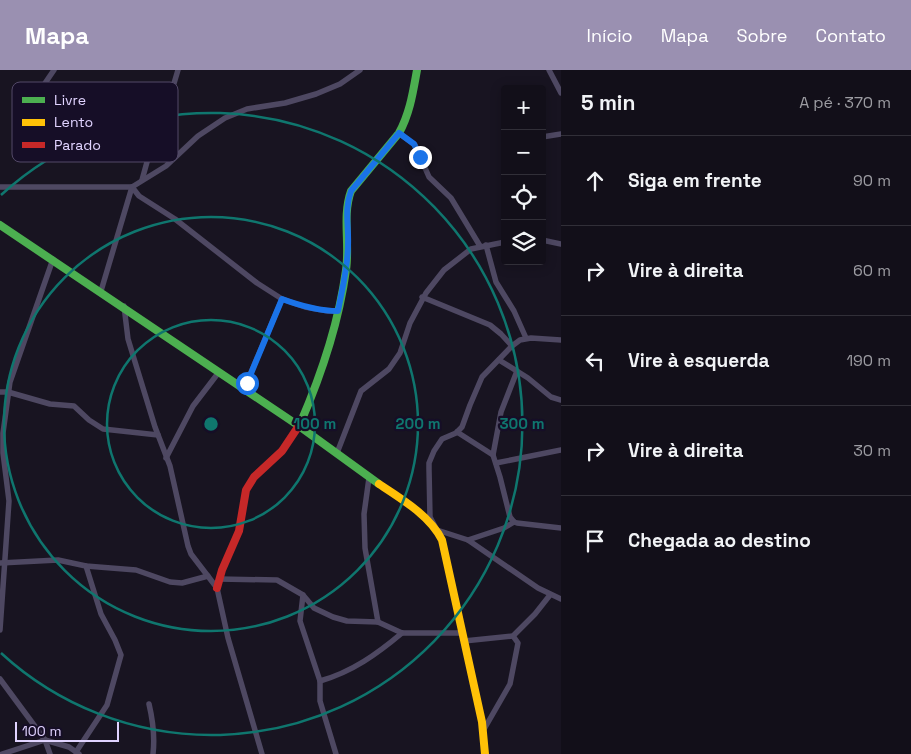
<!DOCTYPE html>
<html lang="pt">
<meta charset="utf-8">
<style>
:root{--surface:#120f19;--page:#1f1d26;--text:#f1f3f6;--muted:#9c9ca2;--line:#312f38;--accent:#9a90b1}
body{margin:0;font-family:"Space Grotesk",sans-serif;background:var(--page);color:var(--text)}
.controls{position:absolute;right:15px;top:15px;display:grid;overflow:hidden;border-radius:5px;box-shadow:0 2px 12px #0003}
.controls button{width:45px;height:45px;display:grid;place-items:center;padding:0;border:0;border-bottom:1px solid var(--line);background:var(--surface);color:var(--text);font:25px sans-serif}
.scale{position:absolute;left:15px;bottom:12px;width:104px;box-sizing:border-box;padding-left:5px;border:2px solid #e0d3ff;border-top:0;font-size:14px;line-height:18px;white-space:nowrap;color:#e0d3ff;-webkit-text-stroke:4px #160e27;paint-order:stroke}
.stop{position:absolute;width:15px;height:15px;margin:-11px;border:4px solid #1a73e8;border-radius:50%;background:#fff}
.stop.end{background:#1a73e8;border-color:#fff;box-shadow:0 1px 5px #0008}
.list{margin:0;padding:0;list-style:none}
h2{display:flex;justify-content:space-between;align-items:center;height:65px;margin:0;padding:0 20px;font-size:21px}
h2 small{font-size:16px;font-weight:400;color:var(--muted)}
.list li{display:grid;grid-template-columns:32px 1fr auto;gap:15px;align-items:center;box-sizing:border-box;height:90px;padding:0 20px;border-top:1px solid var(--line)}
.list b{display:block;font-size:19px;white-space:nowrap}
.list em{font-size:16px;font-style:normal;color:var(--muted)}
.icon{flex:none;width:28px;height:28px;fill:none;stroke:currentColor;stroke-width:2;stroke-linecap:round;stroke-linejoin:round}
.map{position:relative;flex:none;width:561px;height:684px;overflow:hidden}
header{display:flex;align-items:center;gap:30px;box-sizing:border-box;height:70px;padding:0 25px;background:var(--accent);color:#fff}
header strong{font-size:24px}
nav{display:flex;gap:28px;margin-inline-start:auto;font-size:18px}
main{display:flex}
aside{flex:1;background:var(--surface)}
.map>svg:first-child{display:block}
</style>
<header>
<strong>Mapa</strong>
<nav><a>Início</a><a>Mapa</a><a>Sobre</a><a>Contato</a></nav>
</header>
<main>
<div class="map">
<svg width="561" height="684" viewBox="0 0 561 684">
<rect width="100%" height="100%" fill="#181421"/>
<g fill="none" stroke-linecap="round" stroke-linejoin="round">
<g stroke="#4e4862" stroke-width="5.5">
<path d="M 549,0 L 561,23"/>
<path d="M 39,22 L 54,0"/>
<path d="M 399,63 L 415,75 L 429,107 L 451,128 L 480,176"/>
<path d="M 542,67 L 561,64"/>
<path d="M 142,110 L 157,56 L 172,20 L 178,0"/>
<path d="M 0,117 L 132,117"/>
<path d="M 132,117 L 139,126 L 175,149 L 257,213 L 282,229 L 305,237 L 328,241 L 338,241"/>
<path d="M 542,170 L 561,174"/>
<path d="M 486,175 L 496,212 L 514,241 L 526,268"/>
<path d="M 101,221 L 132,117 L 166,96 L 198,66 L 225,48 L 247,39 L 285,33 L 316,24 L 340,14 L 360,0"/>
<path d="M 422,227 L 490,255 L 501,264 L 512,276"/>
<path d="M 124,236 L 128,269 L 155,357 L 170,396 L 188,476 L 191,484 L 217,518 L 228,568 L 262,684"/>
<path d="M 561,270 L 531,268 L 520,270 L 512,276 L 482,307 L 470,335 L 462,357 L 456,363 L 442,369 L 434,381 L 429,393 L 429,399 L 430,447 L 437,460 L 468,470 L 538,518 L 561,529"/>
<path d="M 499,290 L 528,308 L 551,327 L 561,330"/>
<path d="M 517,301 L 501,342 L 493,385 L 500,407 L 510,447 L 514,452 L 517,453 L 561,458"/>
<path d="M 244,319 L 282,229"/>
<path d="M 0,322 L 8,322 L 50,334 L 74,336 L 89,350 L 103,359 L 158,365"/>
<path d="M 457,362 L 493,385"/>
<path d="M 337,383 L 361,321 L 389,299 L 400,283 L 410,253 L 426,223 L 444,200 L 471,179 L 505,172"/>
<path d="M 166,388 L 193,336 L 219,302"/>
<path d="M 496,393 L 561,380"/>
<path d="M 369,408 L 364,444 L 365,478 L 378,552"/>
<path d="M 468,470 L 504,458 L 514,452"/>
<path d="M 0,493 L 58,490 L 86,496 L 136,500 L 170,512 L 182,513 L 208,506"/>
<path d="M 219,509 L 277,510 L 303,525 L 314,538 L 333,547 L 347,551 L 378,552 L 402,563 L 463,563"/>
<path d="M 303,525 L 300,551 L 320,611 L 320,631 L 336,684"/>
<path d="M 0,560 L 9,431 L 3,383 L 3,363 L 10,312 L 53,189"/>
<path d="M 464,571 L 513,566 L 535,544 L 550,525"/>
<path d="M 0,609 L 45,670 L 50,684"/>
<path d="M 320,611 C 352,602 377,584 402,563"/>
<path d="M 149,634 C 153,651 155,667 153,684"/>
<path d="M 483,661 L 510,614 L 518,573 L 513,566"/>
<path d="M 76,682 L 107,635 L 121,585 L 115,570 L 101,544 L 86,496"/>
<path d="M 2,684 L 45,670 L 69,677 L 79,684"/>
</g>
<g stroke="#4caf50" stroke-width="8">
<path d="M 0,155 L 299,356 L 379,414"/>
<path d="M 300,354 C 320,308 339,251 346,200 C 350,174 342,146 351,121 L 399,63 C 410,43 413,22 417,0"/>
</g>
<path stroke="#ffc107" stroke-width="8" d="M 379,414 C 402,429 430,446 442,470 L 482,652 L 485,684"/>
<path stroke="#c62828" stroke-width="8" d="M 217,518 L 222,500 L 239,461 L 246,420 L 254,407 L 282,381 L 300,354"/>
</g>
<g fill="none" stroke-linecap="round" stroke-linejoin="round">
<path stroke="#1a73e8" stroke-width="6" d="M 247,313 L 282,229 C 301,236 318,241 338,241 C 342,220 348,197 348,175 C 349,156 344,140 351,121 L 399,63 L 414,74 L 420,87"/>
</g>
<g fill="none" stroke="#0f766e" stroke-width="2.5">
<circle cx="211" cy="354" r="104"/>
<circle cx="211" cy="354" r="207"/>
<path d="M1 125A311 311 0 1 1 1 583"/>
</g>
<rect x="12" y="12" width="166" height="80" rx="8" fill="#160e27" stroke="#534968" stroke-width="1"/>
<rect x="22" y="27" width="23" height="6" fill="#4caf50"/>
<rect x="22" y="49" width="23" height="7" fill="#ffc107"/>
<rect x="22" y="72" width="23" height="6" fill="#c62828"/>
<g font-size="14" fill="#e0d3ff">
<text x="54" y="35">Livre</text>
<text x="54" y="57">Lento</text>
<text x="54" y="80">Parado</text>
</g>
<circle cx="211" cy="354" r="8" fill="#0f766e" stroke="#160e27" stroke-width="2.5"/>
<g font-size="15" text-anchor="middle" font-weight="bold" fill="#0f766e" stroke="#160e27" stroke-width="4.5" stroke-linejoin="round" paint-order="stroke">
<text x="315" y="359">100 m</text>
<text x="418" y="359">200 m</text>
<text x="522" y="359">300 m</text>
</g>
</svg>
<div class="controls">
<button>+</button>
<button>−</button>
<button><svg class="icon" aria-label="locate" viewBox="0 0 24 24"><circle cx="12" cy="12" r="6"/><path d="M12 2v4M12 18v4M2 12h4M18 12h4"/></svg></button>
<button><svg class="icon" aria-label="layers" viewBox="0 0 24 24"><path d="M12 4l9 5-9 5-9-5zM3 14l9 5 9-5"/></svg></button>
</div>
<div class="scale">100 m</div>
<div class="stop" style="left:247px;top:313px"></div>
<div class="stop end" style="left:420px;top:87px"></div>
</div>
<aside>
<h2>5 min<small>A pé · 370 m</small></h2>
<ul class="list">
<li><svg class="icon" aria-label="ahead" viewBox="0 0 24 24"><path d="M12 20V5M6 11l6-6 6 6"/></svg><div><b>Siga em frente</b></div><em>90 m</em></li>
<li><svg class="icon" aria-label="right" viewBox="0 0 24 24"><path d="M7 20v-9h11M14 6l5 5-5 5"/></svg><div><b>Vire à direita</b></div><em>60 m</em></li>
<li><svg class="icon" aria-label="left" viewBox="0 0 24 24"><path d="M17 20v-9H6M10 6l-5 5 5 5"/></svg><div><b>Vire à esquerda</b></div><em>190 m</em></li>
<li><svg class="icon" aria-label="right" viewBox="0 0 24 24"><path d="M7 20v-9h11M14 6l5 5-5 5"/></svg><div><b>Vire à direita</b></div><em>30 m</em></li>
<li><svg class="icon" aria-label="arrive" viewBox="0 0 24 24"><path d="M6 21V4h12l-3 4 3 4H6"/></svg><div><b>Chegada ao destino</b></div></li>
</ul>
</aside>
</main>
